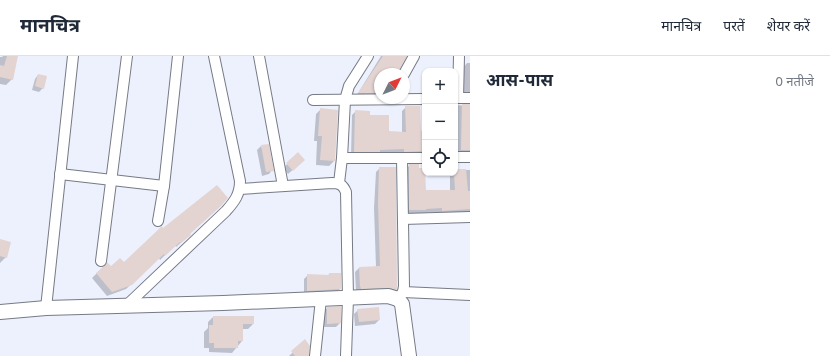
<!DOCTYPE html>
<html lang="hi">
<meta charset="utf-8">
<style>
:root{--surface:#fff;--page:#f6f6f7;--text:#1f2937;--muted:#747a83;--line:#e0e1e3}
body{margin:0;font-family:Overpass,"Noto Sans Devanagari",sans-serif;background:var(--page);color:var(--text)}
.controls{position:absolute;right:12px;top:12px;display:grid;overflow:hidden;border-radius:8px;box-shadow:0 1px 3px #0004}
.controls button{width:36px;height:36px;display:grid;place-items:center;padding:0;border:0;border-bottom:1px solid var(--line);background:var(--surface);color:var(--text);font:20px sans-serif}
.compass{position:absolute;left:374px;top:12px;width:36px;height:36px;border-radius:50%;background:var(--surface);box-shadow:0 1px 3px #0004;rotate:48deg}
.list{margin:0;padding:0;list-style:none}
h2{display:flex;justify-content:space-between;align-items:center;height:52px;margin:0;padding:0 16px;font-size:17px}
h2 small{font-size:13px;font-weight:400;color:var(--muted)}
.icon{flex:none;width:22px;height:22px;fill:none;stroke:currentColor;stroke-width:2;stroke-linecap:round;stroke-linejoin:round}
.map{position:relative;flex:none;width:470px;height:300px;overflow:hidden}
header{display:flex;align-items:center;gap:24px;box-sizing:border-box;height:56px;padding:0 20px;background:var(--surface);border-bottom:1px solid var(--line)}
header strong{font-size:19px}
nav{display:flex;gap:22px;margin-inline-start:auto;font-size:14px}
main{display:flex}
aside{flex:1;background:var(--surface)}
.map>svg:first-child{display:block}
</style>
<header>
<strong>मानचित्र</strong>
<nav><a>मानचित्र</a><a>परतें</a><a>शेयर करें</a></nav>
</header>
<main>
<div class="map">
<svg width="470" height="300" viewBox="0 0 470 300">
<rect width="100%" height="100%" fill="#edf1fd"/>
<g fill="#0003">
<path d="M 3,0 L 17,0 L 12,23 L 6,29 L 0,28 L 0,1 L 2,1 Z"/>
<path d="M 381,0 L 405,0 L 397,18 L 380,18 L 380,42 L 355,42 Z"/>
<path d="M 467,7 L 470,7 L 470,41 L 463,39 L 463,12 Z"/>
<path d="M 38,19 L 43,32 L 39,36 L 32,34 L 35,23 Z"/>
<path d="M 455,49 L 470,50 L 470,100 L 455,97 Z"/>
<path d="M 406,51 L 420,76 L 425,75 L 425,99 L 400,99 L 400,97 L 351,99 L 352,59 L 356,55 L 369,60 L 388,76 L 402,76 L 402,55 Z"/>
<path d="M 321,53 L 337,55 L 334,105 L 329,110 L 316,109 L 317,85 L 314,85 L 316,58 Z"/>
<path d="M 261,90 L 272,114 L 269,118 L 262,120 L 257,94 Z"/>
<path d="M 298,98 L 304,104 L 288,118 L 283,112 Z"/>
<path d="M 409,110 L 425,135 L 450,135 L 450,119 L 451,117 L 455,117 L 455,114 L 470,114 L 470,158 L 438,159 L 438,156 L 405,158 L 405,114 Z"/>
<path d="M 380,112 L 396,233 L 391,238 L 356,235 L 355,216 L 359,212 L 376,211 L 374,152 L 376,116 Z"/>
<path d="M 189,178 L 185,183 L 176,191 L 175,189 L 160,204 L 159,202 L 126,233 L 107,240 L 92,222 L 107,207 L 111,211 L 124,207 Z"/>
<path d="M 0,184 L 6,201 L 0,207 Z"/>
<path d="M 329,218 L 340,218 L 340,233 L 336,237 L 304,238 L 304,223 L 308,219 L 328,220 Z"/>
<path d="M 327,252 L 340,267 L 336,271 L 324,271 L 323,256 Z"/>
<path d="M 358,254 L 379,264 L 375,268 L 355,270 L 354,258 Z"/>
<path d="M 213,261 L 253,268 L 248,273 L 242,273 L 242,285 L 232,297 L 209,296 L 209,292 L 204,292 L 204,276 L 208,272 L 208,266 Z"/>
<path d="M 305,285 L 308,300 L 289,300 Z"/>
</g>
<g fill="#e3d4d2">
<path d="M 7,0 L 18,0 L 13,24 L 0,21 L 0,9 L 4,10 Z"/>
<path d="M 383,0 L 407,0 L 397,18 L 380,18 L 380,37 L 358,37 Z"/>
<path d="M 38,18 L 47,20 L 44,33 L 35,30 Z"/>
<path d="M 462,48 L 470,48 L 470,94 L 461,94 Z"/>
<path d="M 405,50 L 420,50 L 421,75 L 425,74 L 425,95 L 404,96 L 404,93 L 380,94 L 380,96 L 354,96 L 355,54 L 370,55 L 370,59 L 389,59 L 389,75 L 406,76 Z"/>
<path d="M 320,52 L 338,54 L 335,105 L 320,104 L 322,80 L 318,80 Z"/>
<path d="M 269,88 L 274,115 L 266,116 L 261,89 Z"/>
<path d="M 298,96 L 305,104 L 293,115 L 286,107 Z"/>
<path d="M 409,108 L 419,108 L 419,112 L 425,112 L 426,134 L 455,134 L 454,117 L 455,117 L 455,113 L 466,113 L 468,135 L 470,135 L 470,153 L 442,155 L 442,152 L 426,153 L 426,154 L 409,154 Z"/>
<path d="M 379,111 L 396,111 L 397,234 L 388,232 L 361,233 L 360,230 L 359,211 L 380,210 L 378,147 Z"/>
<path d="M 217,129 L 228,142 L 221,150 L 190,178 L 191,179 L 181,187 L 180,186 L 165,200 L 164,198 L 132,229 L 112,236 L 96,217 L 106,209 L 107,206 L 111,210 L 120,202 L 124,206 L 162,170 L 163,172 Z"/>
<path d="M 0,183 L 11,186 L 7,202 L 0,200 Z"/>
<path d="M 329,217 L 341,217 L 341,233 L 307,235 L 307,218 L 329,219 Z"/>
<path d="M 341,250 L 341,267 L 327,268 L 327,251 Z"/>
<path d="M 379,251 L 380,264 L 359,266 L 357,253 Z"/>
<path d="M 213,260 L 254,260 L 254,268 L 243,268 L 243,285 L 238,285 L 238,292 L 214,292 L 214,287 L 209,287 L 209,269 L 213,269 Z"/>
<path d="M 305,283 L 310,290 L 309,300 L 295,300 L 291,295 Z"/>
</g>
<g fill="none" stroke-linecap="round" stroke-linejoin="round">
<g stroke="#767a84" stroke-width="12">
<g id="street">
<path d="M 259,0 L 283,130"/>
<path d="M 404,18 L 414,0"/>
<path d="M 455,42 L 470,42"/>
<path d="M 458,42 L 459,0"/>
<path d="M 313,44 L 425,43"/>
<path d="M 455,101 L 470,101"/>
<path d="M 342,102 L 425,102"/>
<path d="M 60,118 L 164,130"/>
<path d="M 339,127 L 342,102 L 345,44 L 349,30 L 368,0"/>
<path d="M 240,133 L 332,127 C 340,127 343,129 346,136 L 348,242 L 346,300"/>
<path d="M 403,163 L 470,161"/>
<path d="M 158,165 L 164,130 L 178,0"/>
<path d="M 101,205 L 127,0"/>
<path d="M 403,236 L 470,239"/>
<path d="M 398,243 L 403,236 L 404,230 L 402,102"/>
<path d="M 127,249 L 226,155 C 235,145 240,138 240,125 L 214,0"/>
<path d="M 46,252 L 73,0"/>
<path d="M 315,300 L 321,243"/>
</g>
</g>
<g stroke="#767a84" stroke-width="16">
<path id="secondary" d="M 0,256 L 46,252 L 223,247 L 388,240 L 398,243 L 402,248 L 409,300"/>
</g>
<use href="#street" stroke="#fff" stroke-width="10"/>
<use href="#secondary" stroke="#fff" stroke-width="14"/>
</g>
</svg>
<div class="controls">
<button>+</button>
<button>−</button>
<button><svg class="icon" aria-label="locate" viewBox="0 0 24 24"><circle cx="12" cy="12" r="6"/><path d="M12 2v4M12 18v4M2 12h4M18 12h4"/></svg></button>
</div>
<svg class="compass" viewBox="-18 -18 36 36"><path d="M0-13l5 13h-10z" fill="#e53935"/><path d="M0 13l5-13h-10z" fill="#747a83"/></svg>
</div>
<aside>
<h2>आस-पास<small>0 नतीजे</small></h2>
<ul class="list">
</ul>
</aside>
</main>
